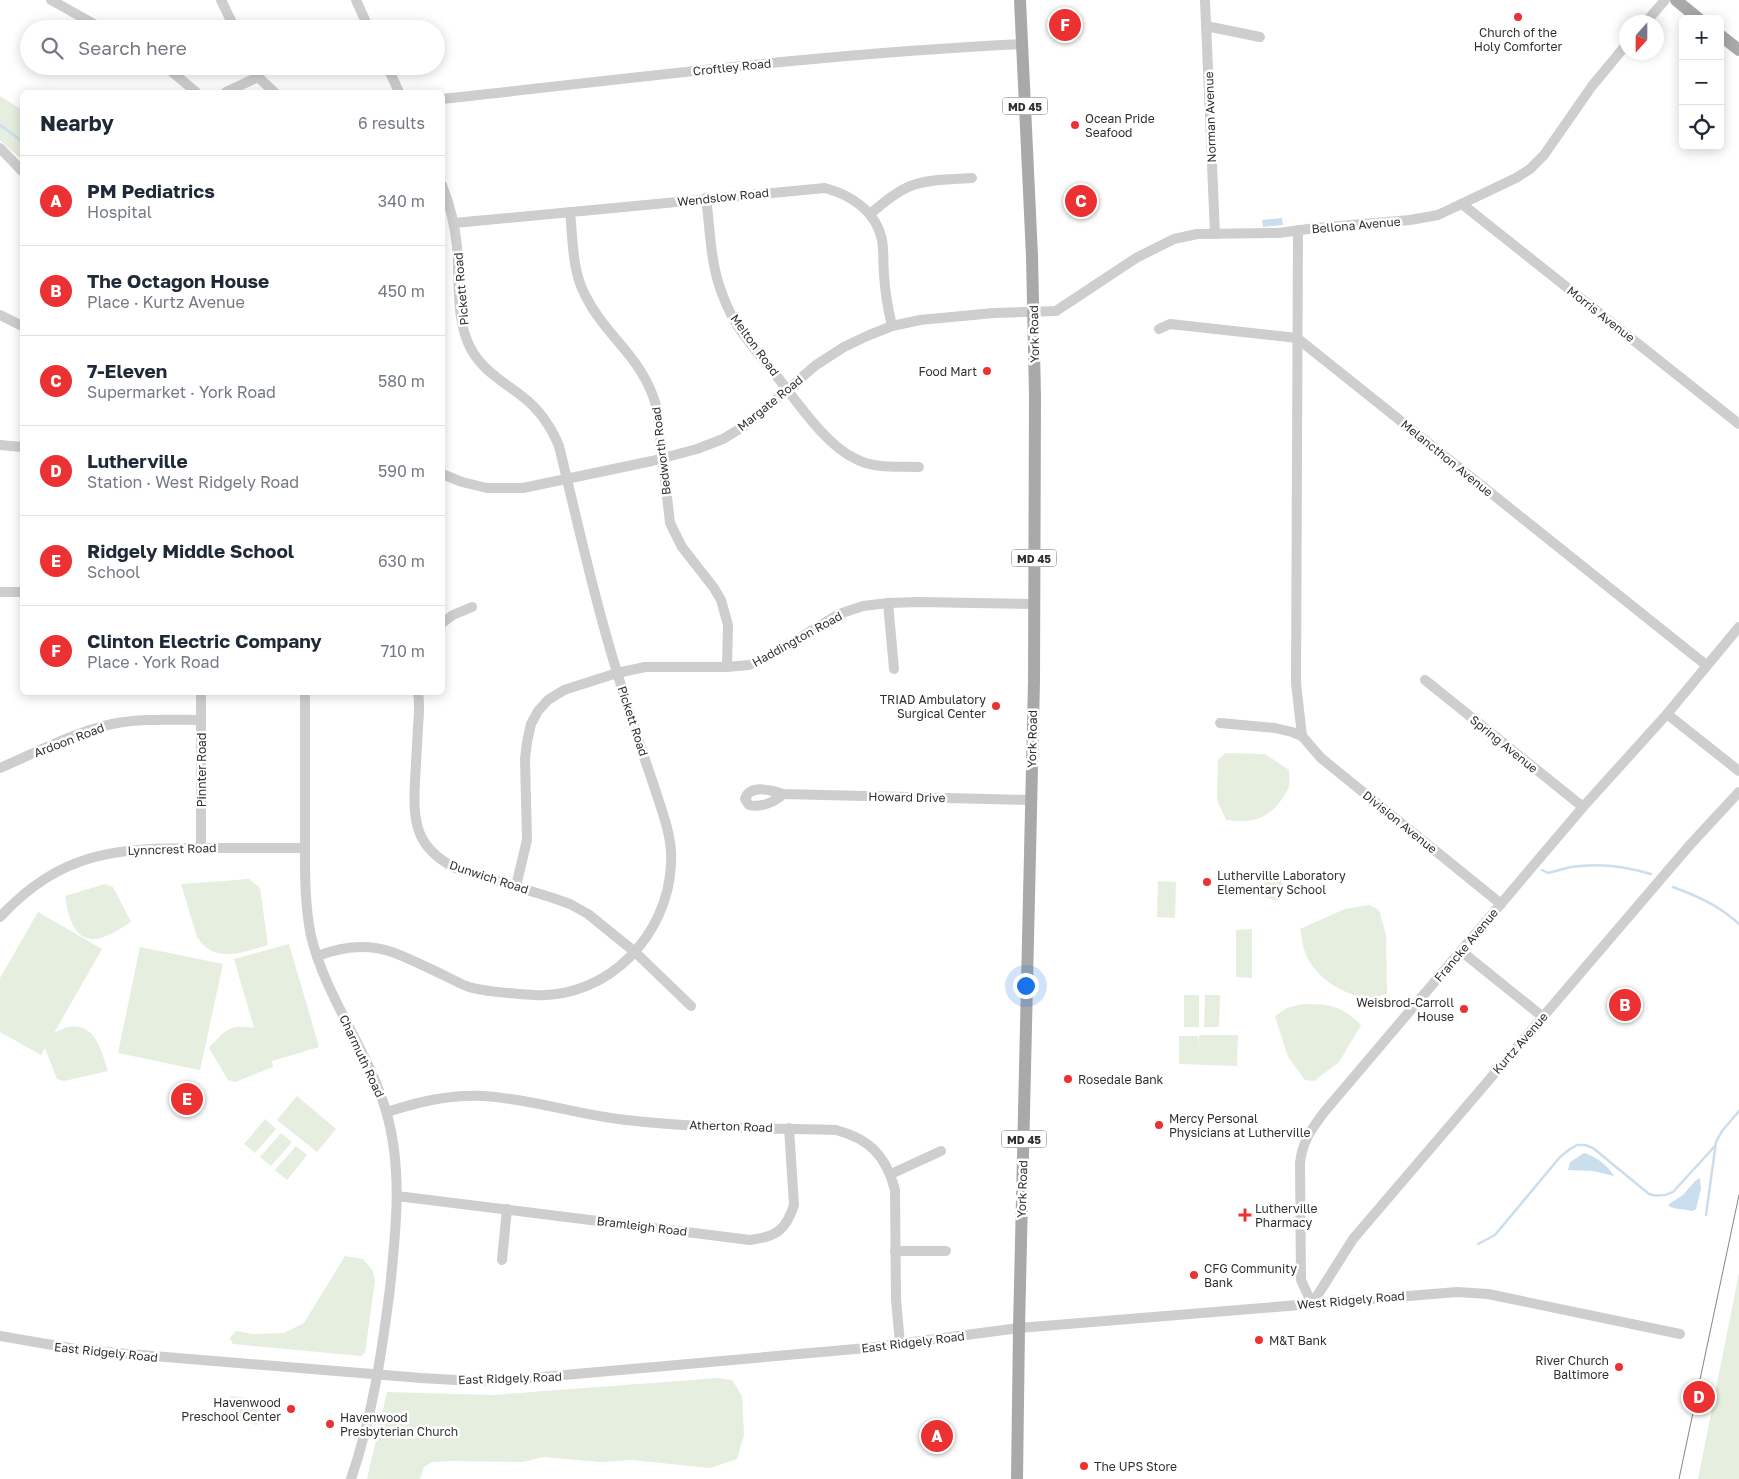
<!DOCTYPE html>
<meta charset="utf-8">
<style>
:root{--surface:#fff;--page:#f2f2f3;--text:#1f2937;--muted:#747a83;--line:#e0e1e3;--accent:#eb3131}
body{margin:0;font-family:"Golos Text",sans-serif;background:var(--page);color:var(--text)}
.controls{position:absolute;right:15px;top:15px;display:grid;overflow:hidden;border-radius:8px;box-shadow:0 2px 12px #0003}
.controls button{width:45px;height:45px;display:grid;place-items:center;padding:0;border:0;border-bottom:1px solid var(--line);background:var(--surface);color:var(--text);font:25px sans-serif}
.compass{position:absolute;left:1619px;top:15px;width:45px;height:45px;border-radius:50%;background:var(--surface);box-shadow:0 2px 12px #0003;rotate:201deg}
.you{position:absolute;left:1025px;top:985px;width:18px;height:18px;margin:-12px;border:4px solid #fff;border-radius:50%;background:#1a73e8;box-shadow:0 0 0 8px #1a73e833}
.badge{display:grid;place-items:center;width:32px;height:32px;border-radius:50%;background:var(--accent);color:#fff;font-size:16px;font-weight:700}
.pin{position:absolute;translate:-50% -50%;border:2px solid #fff;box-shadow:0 1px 5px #0006}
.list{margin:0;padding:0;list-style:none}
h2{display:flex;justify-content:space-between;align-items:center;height:65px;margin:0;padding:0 20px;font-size:21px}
h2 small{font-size:16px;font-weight:400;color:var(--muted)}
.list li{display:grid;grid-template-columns:32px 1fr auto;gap:15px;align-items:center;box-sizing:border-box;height:90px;padding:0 20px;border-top:1px solid var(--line)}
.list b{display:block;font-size:19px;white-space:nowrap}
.list p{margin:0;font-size:16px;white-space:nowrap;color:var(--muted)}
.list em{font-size:16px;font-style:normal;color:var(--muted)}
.icon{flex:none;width:28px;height:28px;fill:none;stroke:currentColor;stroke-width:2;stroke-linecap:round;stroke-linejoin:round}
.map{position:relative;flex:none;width:1739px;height:1479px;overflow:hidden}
.search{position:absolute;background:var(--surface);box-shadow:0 2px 12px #0003;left:20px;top:20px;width:425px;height:55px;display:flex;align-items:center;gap:12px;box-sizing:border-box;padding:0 18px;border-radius:28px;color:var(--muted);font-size:19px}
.panel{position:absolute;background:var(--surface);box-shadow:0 2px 12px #0003;left:20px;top:90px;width:425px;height:605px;border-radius:8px}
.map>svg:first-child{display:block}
</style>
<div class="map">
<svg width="1739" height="1479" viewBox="0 0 1739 1479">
<rect width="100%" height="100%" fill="#fff"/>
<g fill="#e6eedf">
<path d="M 0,96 L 22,110 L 22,160 L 0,140 Z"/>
<path d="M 1225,753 L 1265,754 L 1289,770 C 1289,775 1290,781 1289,786 C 1287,792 1283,798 1279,803 C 1265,821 1247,823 1226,820 L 1217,800 L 1218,760 Z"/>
<path d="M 1268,872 L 1285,879 L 1276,901 L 1260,895 Z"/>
<path d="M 249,879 L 260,888 L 268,945 C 243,952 215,965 197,937 L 181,884 Z"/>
<path d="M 1158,881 L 1176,882 L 1175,918 L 1157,917 Z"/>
<path d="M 105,884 L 113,887 L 131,922 C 112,934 85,953 72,923 C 68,915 67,905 65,896 Z"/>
<path d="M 1369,905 L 1379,910 L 1386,935 L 1387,994 C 1382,995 1377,997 1372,997 C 1345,998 1314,977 1305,952 C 1302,944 1302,936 1300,929 L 1345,909 Z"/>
<path d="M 38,912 L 102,949 L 54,1033 C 58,1031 64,1028 69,1027 C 96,1023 101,1051 108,1071 L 64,1081 L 57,1079 L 45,1048 L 41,1055 L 0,1032 L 0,978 Z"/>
<path d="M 1252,929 L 1252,978 L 1236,977 L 1236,930 Z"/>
<path d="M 289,944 L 319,1047 L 272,1061 L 273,1067 L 235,1082 L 228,1080 L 209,1048 C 226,1030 228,1024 254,1028 L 234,959 Z"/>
<path d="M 140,947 L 223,964 L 200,1070 L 118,1053 Z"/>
<rect x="1184" y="995" width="15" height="32"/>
<path d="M 1205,995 L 1220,995 L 1219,1027 L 1204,1027 Z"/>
<path d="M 1302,1004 C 1330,1004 1340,1005 1361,1025 L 1339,1062 L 1314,1081 L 1305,1080 L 1288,1057 L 1275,1016 L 1287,1008 Z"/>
<path d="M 1199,1035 L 1238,1035 L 1237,1066 L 1179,1064 L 1179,1036 L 1198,1036 L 1198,1050 Z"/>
<path d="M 297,1096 L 336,1129 L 317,1152 L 277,1120 Z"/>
<path d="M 265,1119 L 276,1129 L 255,1153 L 244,1144 Z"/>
<path d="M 281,1133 L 292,1142 L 271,1166 L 260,1157 Z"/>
<path d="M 296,1146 L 307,1155 L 287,1180 L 275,1170 Z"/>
<path d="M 345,1256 L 363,1259 L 373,1271 L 375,1281 L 365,1353 L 361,1356 L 233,1344 L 230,1338 L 236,1331 L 252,1334 L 284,1333 L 304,1323 Z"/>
<path d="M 1739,1273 L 1739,1479 L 1698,1479 Z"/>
<path d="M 718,1378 L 732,1380 L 742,1396 L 744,1435 L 737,1459 L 710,1468 L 632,1460 L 600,1462 L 543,1457 L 523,1462 L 449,1461 L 432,1462 L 424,1467 L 420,1479 L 367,1479 L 387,1392 L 493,1395 Z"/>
<path d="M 230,1396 L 259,1399 L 257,1425 L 233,1419 L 231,1417 L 232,1408 L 229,1405 Z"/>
</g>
<g fill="#cbdeee">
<path d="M 1282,218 L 1283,225 L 1263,227 L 1262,220 Z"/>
<path d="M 1584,1153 C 1595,1156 1608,1165 1614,1176 L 1593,1171 L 1568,1170 L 1570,1162 Z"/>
<path d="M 1700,1178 L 1701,1189 L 1696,1209 L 1693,1211 C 1685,1209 1675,1210 1669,1206 L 1669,1204 L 1683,1195 L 1695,1181 Z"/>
</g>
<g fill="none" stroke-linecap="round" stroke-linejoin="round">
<g stroke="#cbdeee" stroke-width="2.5">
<path d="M 0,125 L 22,141"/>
<path d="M 1542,870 L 1548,873 C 1556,871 1563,869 1571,867 C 1597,863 1625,866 1651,874"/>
<path d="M 1673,887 C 1697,896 1720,906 1739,924"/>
<path d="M 1706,1215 L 1716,1142 L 1722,1131 L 1739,1111"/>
<path d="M 1478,1244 L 1495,1235 L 1560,1157 L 1570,1149 L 1577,1145 L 1585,1145 L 1593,1148 L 1649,1194 C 1658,1197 1665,1196 1673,1192 L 1715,1146"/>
</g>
<g stroke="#cecece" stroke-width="10">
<path d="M 51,0 L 103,29"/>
<path d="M 221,0 L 235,29"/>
<path d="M 356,0 L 369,29"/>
<path d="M 1205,0 L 1215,234"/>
<path d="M 1646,22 L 1665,0"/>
<path d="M 1206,26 L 1260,37"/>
<path d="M 165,66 L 196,92"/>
<path d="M 253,66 L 258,77 L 274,92"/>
<path d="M 387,66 L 399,92"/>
<path d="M 226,92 L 258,77"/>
<path d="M 442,99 C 635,78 828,53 1022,44"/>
<path d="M 0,148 L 22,171"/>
<path d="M 706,198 C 710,227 710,257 719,285 C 723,297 728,309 734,320 C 745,339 761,357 775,374 C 796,400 825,445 856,459 C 875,469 898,466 919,467"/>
<path d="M 1462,204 L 1739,424"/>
<path d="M 570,212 C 573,240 572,270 585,295 C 606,338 644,357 657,409 L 670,523 L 682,547 L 714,588 L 721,600 L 728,625 L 727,667"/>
<path d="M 870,214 C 883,203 897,191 913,185 C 931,179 953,179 972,178"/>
<path d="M 454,223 L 825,188 C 851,195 876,211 882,240 C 884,252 883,263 884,275 C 885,292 888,309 892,326"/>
<path d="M 1298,230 L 1296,683 L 1302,736"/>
<path d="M 0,315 L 22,326"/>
<path d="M 1159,329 L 1170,324 L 1297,338 L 1706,665"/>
<path d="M 0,445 L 22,447"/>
<path d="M 442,474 L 462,482 L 487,488 L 523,488 L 652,461 L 697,449 L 723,439 L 746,425 L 816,365 L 844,347 L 867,336 L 892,326 L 920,320 L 994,313 L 1056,311 L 1136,258 L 1174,239 L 1197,234 L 1279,233 L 1315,228 L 1410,220 L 1438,215 L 1516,178 L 1530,169 L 1544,155 L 1592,86 L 1626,45"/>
<path d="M 0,592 L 22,592"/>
<path d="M 888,603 L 894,669"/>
<path d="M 442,623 L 453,615 L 472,607"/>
<path d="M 1425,680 L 1583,807"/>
<path d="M 201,692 L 201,848"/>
<path d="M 305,692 C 305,739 305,785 305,831 C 305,865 304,902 311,936 C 326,998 368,1050 386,1111 C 403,1168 396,1230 390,1288 C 382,1352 372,1418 351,1479"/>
<path d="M 418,692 C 420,704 419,716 418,727 C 417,745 416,763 415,781 C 413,822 415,847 455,868 L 550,897 L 570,904 L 588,914 L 635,952 L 691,1006"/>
<path d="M 1667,714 L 1739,771"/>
<path d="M 1220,723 L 1275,728 L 1292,732 L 1302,736 L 1321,758 L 1501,904"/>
<path d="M 0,768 C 35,753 75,732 112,724 C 141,718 172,720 201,720"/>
<path d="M 783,794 C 775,802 761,808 749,805 L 745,799 C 750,784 772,790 783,794 L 1031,800"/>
<path d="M 516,886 L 527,840 L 525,759 L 527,742 L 531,724 L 538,711 L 548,700 L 564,690 L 617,673 L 645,667 L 727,667 L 749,665 L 768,657 L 839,614 L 863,606 L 888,603 L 918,602 L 1034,604"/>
<path d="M 0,917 C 62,851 116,848 202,848 C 236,848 271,848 305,848"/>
<path d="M 1461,951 L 1543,1017"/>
<path d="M 317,956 C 368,937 391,950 437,972 C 448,977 458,983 469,987 C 489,993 514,993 534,995 C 608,999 668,935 671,864 C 673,836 661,809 653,783 C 641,749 630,714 619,679 C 595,602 578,524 559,446 C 551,427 540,410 523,397 C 504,382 483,371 471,349 C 455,320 460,279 457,247 C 455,225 450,205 442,185"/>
<path d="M 387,1112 C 418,1102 450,1094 484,1096 C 532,1099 578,1115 626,1120 C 696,1128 766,1128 836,1130 C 870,1139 886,1156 895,1190 L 896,1299 L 900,1344"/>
<path d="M 891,1174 L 941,1151"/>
<path d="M 397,1196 L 750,1240 C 776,1237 786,1230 794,1205 L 789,1128"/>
<path d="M 895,1251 L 946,1251"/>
<path d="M 502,1260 L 507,1209"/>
<path d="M 1312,1304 L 1301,1280 L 1300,1163 C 1302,1142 1312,1128 1325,1111 L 1583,807 L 1667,714 L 1739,627"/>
<path d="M 1312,1304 L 1353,1239 L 1689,846 L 1739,792"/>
<path d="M 0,1336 L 81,1350 L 421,1378 L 472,1381 L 519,1379 L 867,1348 L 1019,1328 L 1457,1292 L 1488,1294 L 1680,1334"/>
</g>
<g stroke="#a9a9a9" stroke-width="12">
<path d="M 1676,0 L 1699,19"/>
<path d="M 1720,35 L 1739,50"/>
<path d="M 1017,1479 L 1019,1328 L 1034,681 L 1035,396 L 1032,256 L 1020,0"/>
</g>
<path stroke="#868686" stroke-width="1" d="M 1679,1479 L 1739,1195"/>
</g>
<g fill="#eb3131" stroke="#fff" stroke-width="2">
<circle cx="1518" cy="17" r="5"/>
<circle cx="1075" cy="125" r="5"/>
<circle cx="987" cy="371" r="5"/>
<circle cx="996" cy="706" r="5"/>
<circle cx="1207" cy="882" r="5"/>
<circle cx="1464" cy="1009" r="5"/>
<circle cx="1068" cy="1079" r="5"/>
<circle cx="1159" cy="1125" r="5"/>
<path d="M1242.5 1207.5h5v5h5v5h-5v5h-5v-5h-5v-5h5z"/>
<circle cx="1194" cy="1275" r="5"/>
<circle cx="1259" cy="1340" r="5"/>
<circle cx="1619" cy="1367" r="5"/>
<circle cx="291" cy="1409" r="5"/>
<circle cx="330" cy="1424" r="5"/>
<circle cx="1084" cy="1466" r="5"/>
</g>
<g text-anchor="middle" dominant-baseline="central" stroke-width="5" stroke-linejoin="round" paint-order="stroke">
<g fill="#fff" stroke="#6f6f6f" stroke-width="1">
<rect x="1002.5" y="97.5" width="45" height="17" rx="4"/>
<rect x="1011.5" y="549.5" width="45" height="17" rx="4"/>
<rect x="1001.5" y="1130.5" width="45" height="17" rx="4"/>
</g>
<g font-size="11" font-weight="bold" fill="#313131">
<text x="1025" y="106">MD 45</text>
<text x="1034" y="558">MD 45</text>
<text x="1024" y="1139">MD 45</text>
</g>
<g font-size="12" fill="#313131" stroke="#fff" text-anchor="start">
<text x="1518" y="32" text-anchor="middle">Church of the<tspan x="1518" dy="14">Holy Comforter</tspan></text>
<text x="1085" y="118">Ocean Pride<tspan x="1085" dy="14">Seafood</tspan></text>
<text x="977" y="371" text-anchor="end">Food Mart</text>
<text x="986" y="699" text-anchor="end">TRIAD Ambulatory<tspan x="986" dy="14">Surgical Center</tspan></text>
<text x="1217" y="875">Lutherville Laboratory<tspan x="1217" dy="14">Elementary School</tspan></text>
<text x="1454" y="1002" text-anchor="end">Weisbrod-Carroll<tspan x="1454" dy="14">House</tspan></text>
<text x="1078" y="1079">Rosedale Bank</text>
<text x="1169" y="1118">Mercy Personal<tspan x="1169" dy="14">Physicians at Lutherville</tspan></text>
<text x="1255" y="1208">Lutherville<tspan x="1255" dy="14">Pharmacy</tspan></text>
<text x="1204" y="1268">CFG Community<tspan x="1204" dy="14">Bank</tspan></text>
<text x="1269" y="1340">M&amp;T Bank</text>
<text x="1609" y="1360" text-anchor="end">River Church<tspan x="1609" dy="14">Baltimore</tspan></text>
<text x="281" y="1402" text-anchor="end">Havenwood<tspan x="281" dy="14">Preschool Center</tspan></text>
<text x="340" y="1417">Havenwood<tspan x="340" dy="14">Presbyterian Church</tspan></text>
<text x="1094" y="1466">The UPS Store</text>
</g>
<g font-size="12" fill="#313131" stroke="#fff">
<text transform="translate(732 67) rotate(-6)">Croftley Road</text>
<text transform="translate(1210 117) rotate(-92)">Norman Avenue</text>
<text transform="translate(723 197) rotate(-6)">Wendslow Road</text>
<text transform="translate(1356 225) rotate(-5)">Bellona Avenue</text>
<text transform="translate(461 289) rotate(-95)">Pickett Road</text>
<text transform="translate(1601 314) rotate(38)">Morris Avenue</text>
<text transform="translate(1034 334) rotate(-91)">York Road</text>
<text transform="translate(755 345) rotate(54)">Melton Road</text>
<text transform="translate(770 403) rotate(-39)">Margate Road</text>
<text transform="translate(661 451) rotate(-97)">Bedworth Road</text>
<text transform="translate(1447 458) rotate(39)">Melancthon Avenue</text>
<text transform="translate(797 639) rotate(-29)">Haddington Road</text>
<text transform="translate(633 721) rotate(72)">Pickett Road</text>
<text transform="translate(1032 739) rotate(-89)">York Road</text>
<text transform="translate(69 740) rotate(-21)">Ardoon Road</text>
<text transform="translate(1504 744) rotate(39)">Spring Avenue</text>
<text transform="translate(201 770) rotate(-90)">Pinnter Road</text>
<text transform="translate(907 797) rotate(1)">Howard Drive</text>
<text transform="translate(1400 822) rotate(39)">Division Avenue</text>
<text transform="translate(172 849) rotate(-2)">Lynncrest Road</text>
<text transform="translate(489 877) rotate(18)">Dunwich Road</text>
<text transform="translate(1466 945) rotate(-50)">Francke Avenue</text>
<text transform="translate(1520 1043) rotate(-49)">Kurtz Avenue</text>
<text transform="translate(362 1056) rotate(65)">Charmuth Road</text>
<text transform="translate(731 1126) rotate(2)">Atherton Road</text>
<text transform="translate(1022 1189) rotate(-88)">York Road</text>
<text transform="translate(642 1226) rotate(7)">Bramleigh Road</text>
<text transform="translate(1351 1300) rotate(-5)">West Ridgely Road</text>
<text transform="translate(913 1342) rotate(-7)">East Ridgely Road</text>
<text transform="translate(106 1352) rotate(6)">East Ridgely Road</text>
<text transform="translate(510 1378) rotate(-2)">East Ridgely Road</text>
</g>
</g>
</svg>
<div class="controls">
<button>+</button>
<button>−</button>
<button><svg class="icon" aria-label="locate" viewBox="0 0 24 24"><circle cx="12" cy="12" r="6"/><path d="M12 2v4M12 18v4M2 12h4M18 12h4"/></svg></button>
</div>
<svg class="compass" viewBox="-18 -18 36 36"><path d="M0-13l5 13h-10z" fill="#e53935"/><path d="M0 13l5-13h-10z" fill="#747a83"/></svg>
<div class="you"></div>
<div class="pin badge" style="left:937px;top:1436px">A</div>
<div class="pin badge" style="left:1625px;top:1005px">B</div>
<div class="pin badge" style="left:1081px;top:201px">C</div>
<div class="pin badge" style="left:1699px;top:1397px">D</div>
<div class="pin badge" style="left:187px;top:1099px">E</div>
<div class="pin badge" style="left:1065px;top:25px">F</div>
<div class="search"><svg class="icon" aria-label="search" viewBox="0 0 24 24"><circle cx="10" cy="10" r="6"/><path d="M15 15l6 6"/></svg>Search here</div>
<section class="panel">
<h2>Nearby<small>6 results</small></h2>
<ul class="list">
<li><span class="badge">A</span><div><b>PM Pediatrics</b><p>Hospital</p></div><em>340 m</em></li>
<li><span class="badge">B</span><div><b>The Octagon House</b><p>Place · Kurtz Avenue</p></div><em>450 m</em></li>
<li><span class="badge">C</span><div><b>7-Eleven</b><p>Supermarket · York Road</p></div><em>580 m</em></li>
<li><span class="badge">D</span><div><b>Lutherville</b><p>Station · West Ridgely Road</p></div><em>590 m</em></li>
<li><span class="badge">E</span><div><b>Ridgely Middle School</b><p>School</p></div><em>630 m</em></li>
<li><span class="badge">F</span><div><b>Clinton Electric Company</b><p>Place · York Road</p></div><em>710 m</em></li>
</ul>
</section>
</div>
